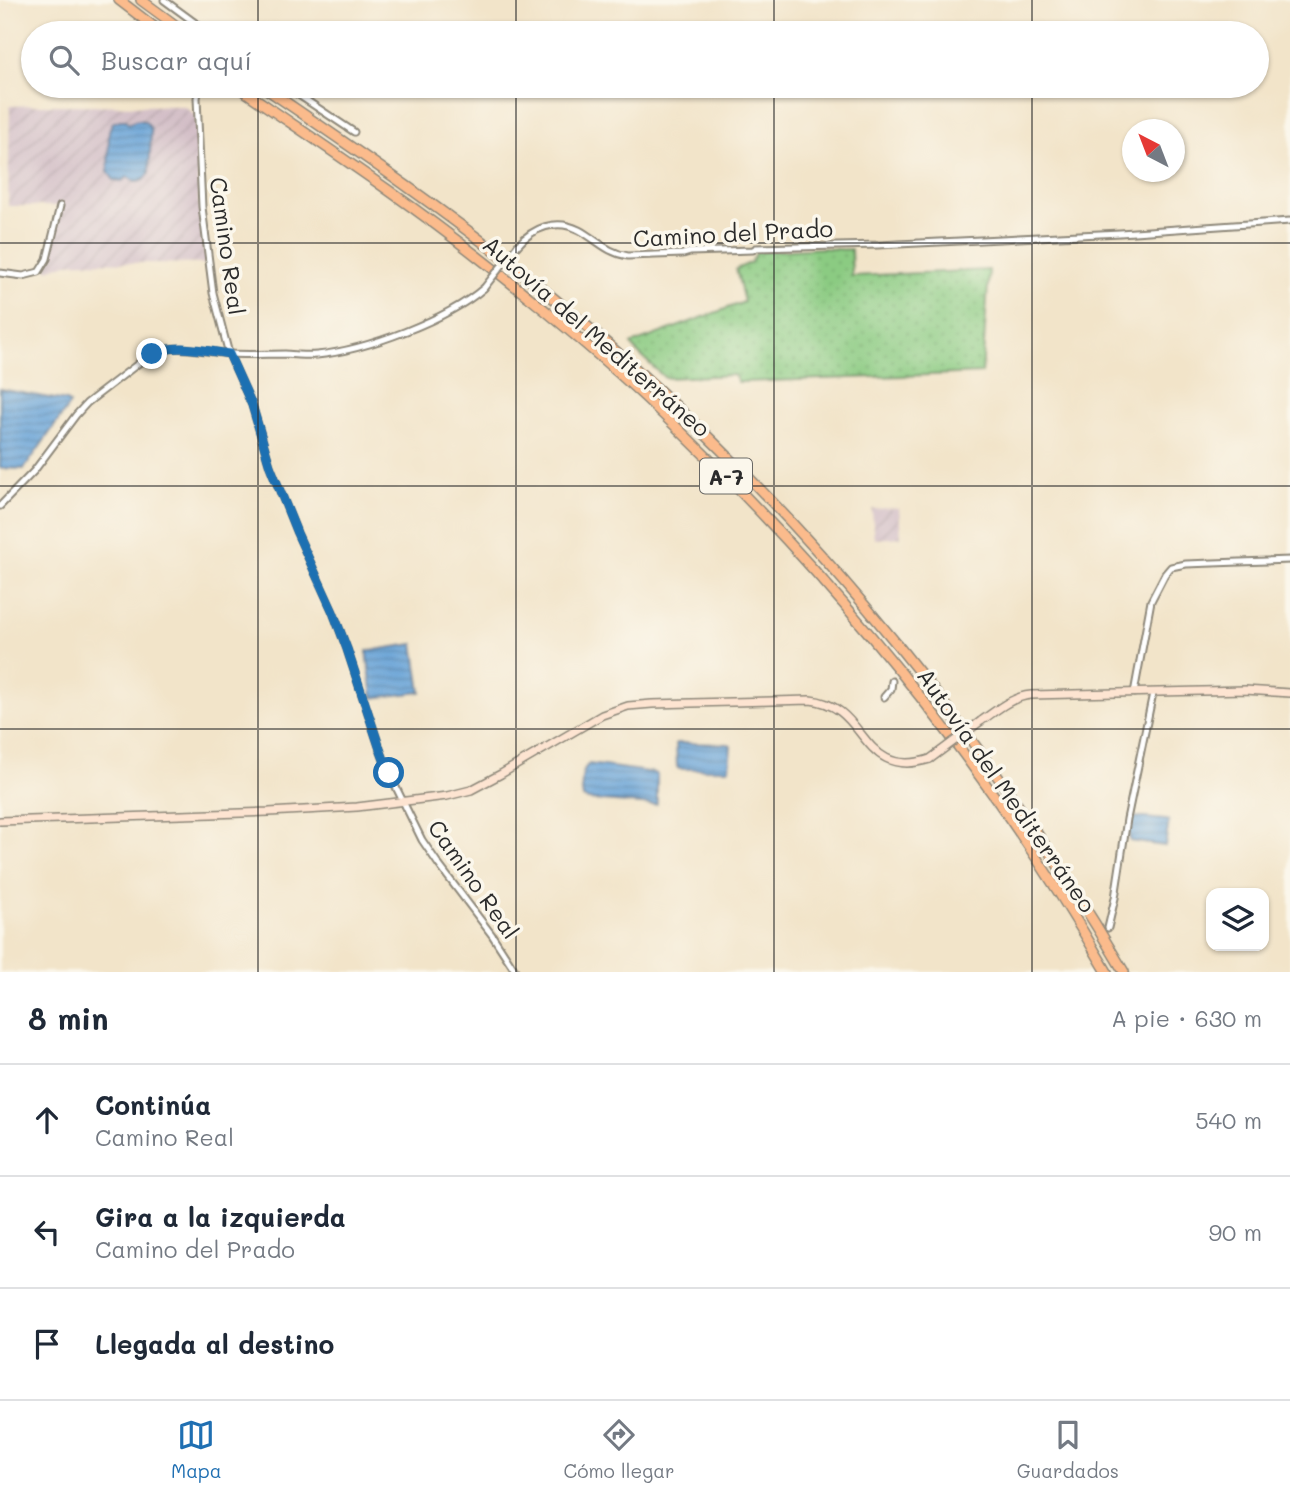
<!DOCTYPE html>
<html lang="es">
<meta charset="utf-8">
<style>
:root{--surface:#fff;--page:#f2f2f3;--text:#1f2937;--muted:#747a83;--line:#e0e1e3;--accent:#1f6fb2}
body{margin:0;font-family:Mali,sans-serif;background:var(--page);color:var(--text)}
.controls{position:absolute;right:21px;bottom:21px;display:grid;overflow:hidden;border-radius:14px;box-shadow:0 2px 5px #0004}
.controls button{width:63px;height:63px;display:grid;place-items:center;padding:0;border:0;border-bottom:2px solid var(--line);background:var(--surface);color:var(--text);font:35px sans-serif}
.compass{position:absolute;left:1122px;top:119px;width:63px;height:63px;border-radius:50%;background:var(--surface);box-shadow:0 2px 5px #0004;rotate:318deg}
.stop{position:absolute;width:21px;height:21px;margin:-16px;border:5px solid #1f6fb2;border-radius:50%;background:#fff}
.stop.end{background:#1f6fb2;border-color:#fff;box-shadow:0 2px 7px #0008}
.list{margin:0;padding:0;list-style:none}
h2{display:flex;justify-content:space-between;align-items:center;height:91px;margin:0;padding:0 28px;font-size:30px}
h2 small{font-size:23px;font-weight:400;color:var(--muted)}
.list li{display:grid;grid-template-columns:46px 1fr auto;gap:21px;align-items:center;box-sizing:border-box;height:112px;padding:0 28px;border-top:2px solid var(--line)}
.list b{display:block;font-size:26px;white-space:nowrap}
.list p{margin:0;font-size:23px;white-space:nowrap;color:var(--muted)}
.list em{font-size:23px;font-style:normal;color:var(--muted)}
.icon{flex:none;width:38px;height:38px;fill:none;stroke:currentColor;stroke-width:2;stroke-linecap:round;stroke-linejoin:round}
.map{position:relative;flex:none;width:1290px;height:972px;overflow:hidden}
.search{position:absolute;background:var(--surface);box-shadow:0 2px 5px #0004;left:21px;right:21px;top:21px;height:77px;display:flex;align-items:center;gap:18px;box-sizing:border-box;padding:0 24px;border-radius:38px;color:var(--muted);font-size:26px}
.sheet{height:427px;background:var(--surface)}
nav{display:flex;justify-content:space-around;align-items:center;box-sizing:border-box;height:98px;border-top:2px solid var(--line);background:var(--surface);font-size:19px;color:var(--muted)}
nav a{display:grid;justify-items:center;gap:4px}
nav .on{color:var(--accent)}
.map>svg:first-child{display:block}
</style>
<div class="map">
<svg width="1290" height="972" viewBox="0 0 1290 972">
<defs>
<pattern id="industrial-furrows" width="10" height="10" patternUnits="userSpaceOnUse" patternTransform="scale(1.75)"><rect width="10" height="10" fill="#d2bdc6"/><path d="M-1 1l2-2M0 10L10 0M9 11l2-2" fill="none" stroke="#b4a3aa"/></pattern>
<pattern id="grass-dots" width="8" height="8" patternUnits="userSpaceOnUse" patternTransform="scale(1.75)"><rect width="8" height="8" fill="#8bcb82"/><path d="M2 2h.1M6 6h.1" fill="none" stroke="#78ae70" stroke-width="1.8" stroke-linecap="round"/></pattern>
<pattern id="water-rules" width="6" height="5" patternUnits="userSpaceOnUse" patternTransform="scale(1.75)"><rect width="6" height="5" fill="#66a2d7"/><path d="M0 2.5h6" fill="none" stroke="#5484af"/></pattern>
</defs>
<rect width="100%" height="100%" fill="#fbf7ec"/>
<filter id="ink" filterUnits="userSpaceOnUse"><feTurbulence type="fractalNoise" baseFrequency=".0143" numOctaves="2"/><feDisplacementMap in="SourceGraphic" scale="14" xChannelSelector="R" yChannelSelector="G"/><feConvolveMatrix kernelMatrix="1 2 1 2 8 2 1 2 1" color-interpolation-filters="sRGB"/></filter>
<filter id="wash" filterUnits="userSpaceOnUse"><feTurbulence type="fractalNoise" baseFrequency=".00686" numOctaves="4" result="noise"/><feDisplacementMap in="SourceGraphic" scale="28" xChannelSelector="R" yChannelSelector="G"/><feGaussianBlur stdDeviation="1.57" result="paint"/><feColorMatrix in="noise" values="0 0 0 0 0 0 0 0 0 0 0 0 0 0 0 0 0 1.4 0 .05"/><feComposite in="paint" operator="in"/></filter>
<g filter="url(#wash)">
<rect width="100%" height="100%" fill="#f2e4c9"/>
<g fill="url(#industrial-furrows)">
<path d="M 41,105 L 184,106 L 196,116 L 199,207 L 206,264 L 84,262 L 67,263 L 48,270 L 46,264 L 62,206 L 8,206 L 10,106 Z"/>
<path d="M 899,508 L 901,537 L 874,539 L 872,509 Z"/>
</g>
<path fill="url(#grass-dots)" stroke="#5b7b56" stroke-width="2" d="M 822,248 L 851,250 L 852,276 L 989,270 L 982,373 L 741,382 L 738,382 L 734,375 L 665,378 L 635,350 L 631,344 L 744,302 L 736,269 L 750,263 L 757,252 Z"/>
<g fill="url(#water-rules)" stroke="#486681" stroke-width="2">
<path d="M 120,120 L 125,120 L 129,124 C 139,117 148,120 151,131 L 149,173 C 146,179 142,182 135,182 L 128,177 L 122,181 L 114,180 L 108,172 L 109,131 L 112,123 Z"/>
<path d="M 0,389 L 66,401 L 70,404 L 24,469 L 0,468 Z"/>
<path d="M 414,644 L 421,692 L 373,698 L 367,651 Z"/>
<path d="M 676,743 L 729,744 L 731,746 L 729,768 L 728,769 L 679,769 L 677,767 Z"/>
<path d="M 589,764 L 655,773 L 657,775 L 657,804 L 654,805 L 588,800 L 583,798 C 581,788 580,770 589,764 Z"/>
<path d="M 1135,817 L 1165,820 L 1169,821 L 1165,846 L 1130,841 C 1128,834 1130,823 1135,817 Z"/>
</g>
</g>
<g filter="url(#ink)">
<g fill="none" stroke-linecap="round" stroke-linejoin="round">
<g stroke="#8e887a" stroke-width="9">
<g id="minor">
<path d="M 164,0 L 209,33"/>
<path d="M 199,86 L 197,98 L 202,207 L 213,293 L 229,354 L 252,405 L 270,466 L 297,533 L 333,612 L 347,649 L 380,749 L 389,773 L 422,840 L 439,865 L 492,935 L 516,972"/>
<path d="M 285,86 L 354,132"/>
<path d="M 518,245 C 533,228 556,218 579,230 C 596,239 607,253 628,256 L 683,254 L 690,252 L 753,250 L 756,248 L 878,245 L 1120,233 L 1290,221"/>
<path d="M 0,273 L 23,276 L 39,272 L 47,259 L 60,206"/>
<path d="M 0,506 L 34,471 L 76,415 L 87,403 L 152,353 C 178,343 204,352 231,354 C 249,355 267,354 285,354 C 295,355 306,356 317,355 C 366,350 447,320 484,288"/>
<path d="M 1134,693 L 1151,601 L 1165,574 L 1171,567 L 1186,564 L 1290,560"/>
<path d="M 884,697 L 891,689 L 892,681"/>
<path d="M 1108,928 L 1115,898 L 1127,819 L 1153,693"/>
</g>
</g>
<g stroke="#8e887a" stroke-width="10">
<g id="secondary">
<path d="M 981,721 C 997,710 1011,697 1031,695 L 1245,690 L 1290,693"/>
<path d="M 0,821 L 269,812 L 357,807 L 447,796 L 471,790 L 501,774 L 602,715 L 628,706 L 652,704 L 810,700 C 869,705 859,781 930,759"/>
</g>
</g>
<g stroke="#8e887a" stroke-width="12">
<g id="motorway">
<path d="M 119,0 L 162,33"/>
<path d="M 141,0 L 186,33"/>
<path d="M 237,86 C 318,142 401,196 478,257 C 536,302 594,349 647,399 C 826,568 984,759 1107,972"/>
<path d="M 262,86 C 359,152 456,218 546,292 C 778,481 973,714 1124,972"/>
</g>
</g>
<use href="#minor" stroke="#fff" stroke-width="5"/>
<use href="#secondary" stroke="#fde4d1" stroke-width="7"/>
<use href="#motorway" stroke="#fbbb8c" stroke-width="9"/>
<g stroke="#8e887a" stroke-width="9" stroke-linecap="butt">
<path id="minor-bridge" d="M 484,288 L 518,245"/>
</g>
<g stroke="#8e887a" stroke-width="10" stroke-linecap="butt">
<path id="secondary-bridge" d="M 930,759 L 981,721"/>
</g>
<use href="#minor-bridge" stroke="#fff" stroke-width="5"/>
<use href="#secondary-bridge" stroke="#fde4d1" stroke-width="7"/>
</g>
</g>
<g fill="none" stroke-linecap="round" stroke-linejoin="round" filter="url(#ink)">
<path stroke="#1f6fb2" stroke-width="9" d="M 152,354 C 176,343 204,350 229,354 L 252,405 L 270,466 L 297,533 L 333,612 L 347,649 L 380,749 L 389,773"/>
</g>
<path fill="none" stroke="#2b2b2b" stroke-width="2" stroke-opacity="0.55" d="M 258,0 L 258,33M 516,0 L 516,33M 774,0 L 774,33M 1032,0 L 1032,33M 258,86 L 258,972M 516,86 L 516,972M 774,86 L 774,972M 1032,86 L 1032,972M 0,243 L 1290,243M 0,486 L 1290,486M 0,729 L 1290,729"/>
<g text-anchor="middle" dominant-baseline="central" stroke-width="7" stroke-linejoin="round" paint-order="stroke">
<rect fill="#fbf7ec" stroke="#696865" stroke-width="2" x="700" y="458.5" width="52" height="35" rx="5"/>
<g font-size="21" font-weight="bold" fill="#2b2b2b">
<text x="726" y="476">A-7</text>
</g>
<g font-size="23" fill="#2b2b2b" stroke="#fbf7ec">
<text transform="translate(733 233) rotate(-3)">Camino del Prado</text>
<text transform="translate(228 246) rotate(82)">Camino Real</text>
<text transform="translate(597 336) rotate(41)">Autovía del Mediterráneo</text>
<text transform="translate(1007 790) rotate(55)">Autovía del Mediterráneo</text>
<text transform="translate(474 879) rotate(55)">Camino Real</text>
</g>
</g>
</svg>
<div class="controls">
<button><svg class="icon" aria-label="layers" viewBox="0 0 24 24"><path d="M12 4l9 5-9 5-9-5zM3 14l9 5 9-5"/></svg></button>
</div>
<svg class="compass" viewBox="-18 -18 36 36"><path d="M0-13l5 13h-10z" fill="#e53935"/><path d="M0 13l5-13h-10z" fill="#747a83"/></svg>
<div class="stop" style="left:389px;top:773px"></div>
<div class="stop end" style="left:152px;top:354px"></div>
<div class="search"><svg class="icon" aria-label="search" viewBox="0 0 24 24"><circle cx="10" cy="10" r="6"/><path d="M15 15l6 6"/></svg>Buscar aquí</div>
</div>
<section class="sheet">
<h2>8 min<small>A pie · 630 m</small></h2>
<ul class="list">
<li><svg class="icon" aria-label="ahead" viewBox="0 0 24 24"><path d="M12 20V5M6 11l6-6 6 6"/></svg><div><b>Continúa</b><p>Camino Real</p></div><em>540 m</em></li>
<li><svg class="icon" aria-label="left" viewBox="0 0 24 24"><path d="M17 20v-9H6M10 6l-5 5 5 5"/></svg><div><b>Gira a la izquierda</b><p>Camino del Prado</p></div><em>90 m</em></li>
<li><svg class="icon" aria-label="arrive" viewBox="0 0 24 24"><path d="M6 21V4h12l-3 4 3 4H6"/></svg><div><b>Llegada al destino</b></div></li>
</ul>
</section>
<nav>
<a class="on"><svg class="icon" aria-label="map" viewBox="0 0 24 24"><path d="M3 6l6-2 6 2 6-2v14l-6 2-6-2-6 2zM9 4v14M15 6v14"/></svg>Mapa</a>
<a><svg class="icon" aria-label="directions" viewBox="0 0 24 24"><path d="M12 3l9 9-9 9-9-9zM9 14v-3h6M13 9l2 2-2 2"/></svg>Cómo llegar</a>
<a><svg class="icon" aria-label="saved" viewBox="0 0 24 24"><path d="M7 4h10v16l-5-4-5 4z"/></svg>Guardados</a>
</nav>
